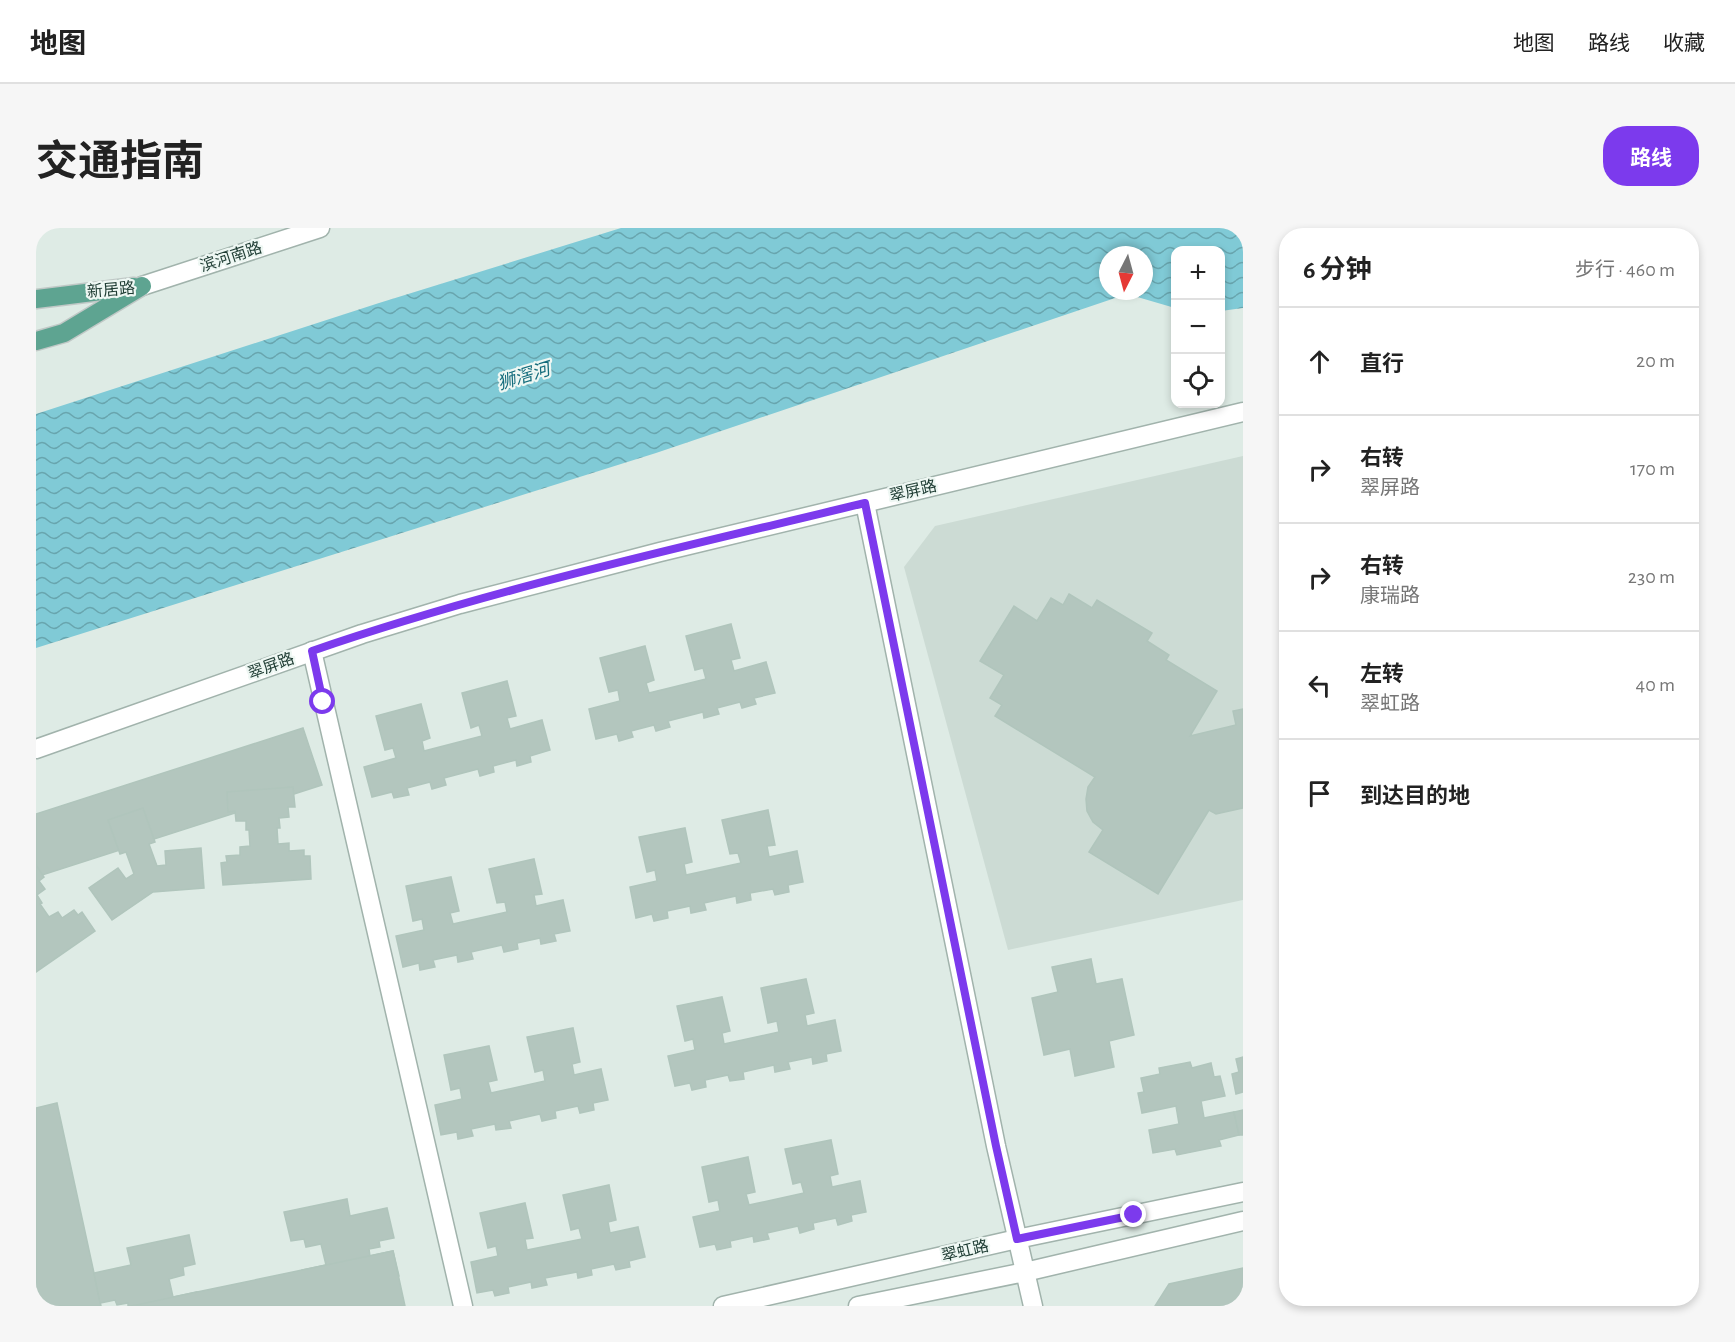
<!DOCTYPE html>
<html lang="zh">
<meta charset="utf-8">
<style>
:root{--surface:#fff;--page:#f6f6f6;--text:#222;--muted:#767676;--line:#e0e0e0;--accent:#7c3aed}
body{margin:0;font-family:"Alegreya Sans","Noto Sans SC",sans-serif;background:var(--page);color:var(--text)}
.controls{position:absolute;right:18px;top:18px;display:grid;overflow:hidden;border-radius:12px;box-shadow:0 3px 9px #0003}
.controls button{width:54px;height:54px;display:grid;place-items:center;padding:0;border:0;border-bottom:2px solid var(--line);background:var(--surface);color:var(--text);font:30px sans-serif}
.compass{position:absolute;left:1063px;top:18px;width:54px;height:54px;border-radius:50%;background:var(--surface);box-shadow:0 3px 9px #0003;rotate:186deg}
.stop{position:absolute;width:18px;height:18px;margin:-14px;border:4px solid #7c3aed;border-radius:50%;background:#fff}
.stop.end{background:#7c3aed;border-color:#fff;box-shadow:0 2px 6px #0008}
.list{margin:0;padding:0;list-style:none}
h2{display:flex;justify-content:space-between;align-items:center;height:78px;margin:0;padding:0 24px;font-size:26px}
h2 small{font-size:20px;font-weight:400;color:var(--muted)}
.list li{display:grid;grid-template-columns:39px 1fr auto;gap:18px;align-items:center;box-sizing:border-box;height:108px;padding:0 24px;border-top:2px solid var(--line)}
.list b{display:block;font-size:22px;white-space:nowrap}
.list p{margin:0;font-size:20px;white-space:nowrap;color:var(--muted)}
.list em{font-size:20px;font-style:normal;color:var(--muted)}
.icon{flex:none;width:33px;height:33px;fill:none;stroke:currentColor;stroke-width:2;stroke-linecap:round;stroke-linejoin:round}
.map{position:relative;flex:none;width:1207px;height:1078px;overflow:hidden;border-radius:24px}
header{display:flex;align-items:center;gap:36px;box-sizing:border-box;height:84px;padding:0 30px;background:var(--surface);border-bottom:2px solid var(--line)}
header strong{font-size:28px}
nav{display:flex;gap:33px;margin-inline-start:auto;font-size:21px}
.intro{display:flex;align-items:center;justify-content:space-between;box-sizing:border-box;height:144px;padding:0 36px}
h1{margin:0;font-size:42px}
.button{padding:15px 27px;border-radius:24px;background:var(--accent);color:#fff;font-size:21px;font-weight:700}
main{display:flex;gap:36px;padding:0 36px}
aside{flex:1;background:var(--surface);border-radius:24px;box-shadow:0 3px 9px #0003}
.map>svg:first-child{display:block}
</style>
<header>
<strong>地图</strong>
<nav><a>地图</a><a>路线</a><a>收藏</a></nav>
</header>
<div class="intro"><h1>交通指南</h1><a class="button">路线</a></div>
<main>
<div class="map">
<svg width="1207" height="1078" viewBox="0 0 1207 1078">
<defs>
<pattern id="water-waves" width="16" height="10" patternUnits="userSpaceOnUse" patternTransform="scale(1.5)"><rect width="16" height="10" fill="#80cad6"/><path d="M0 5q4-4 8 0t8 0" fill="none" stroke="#68a5ae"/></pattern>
</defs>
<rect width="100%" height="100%" fill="#deebe5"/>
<path fill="#ccdbd4" d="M 1207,228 L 1207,672 L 972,722 L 868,339 L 899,298 Z"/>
<path fill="url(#water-waves)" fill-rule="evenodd" d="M 585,0 L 1207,0 L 1207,80 L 1185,83 L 1184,22 L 1140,22 L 1139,80 L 1091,66 L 620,225 L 0,420 L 0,186 L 343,75 ZM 1072,27 L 1108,27 L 1108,63 L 1072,63 Z"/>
<g fill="#b3c6be" stroke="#b0c5bc" stroke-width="1.5">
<path d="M 1033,366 L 1056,380 L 1061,372 L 1116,405 L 1111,413 L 1133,427 L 1130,432 L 1181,463 L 1154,508 L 1200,497 L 1197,483 L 1207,481 L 1207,580 L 1180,586 L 1173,582 L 1122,666 L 1053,624 L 1067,602 L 1057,594 L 1051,583 L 1050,571 L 1052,559 L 1059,549 L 959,488 L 966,477 L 954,470 L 968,447 L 944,433 L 978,378 L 1001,393 L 1015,370 L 1027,377 Z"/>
<path d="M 695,396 L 704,430 L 695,432 L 698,443 L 730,434 L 739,465 L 718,470 L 720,476 L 706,480 L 704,474 L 681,480 L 683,486 L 668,490 L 667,484 L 632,493 L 634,499 L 620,503 L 618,497 L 595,503 L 597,509 L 583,513 L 581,506 L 560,511 L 553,481 L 584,473 L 582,462 L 573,464 L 564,430 L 609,418 L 618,452 L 610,455 L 613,465 L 670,451 L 667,440 L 659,442 L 650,408 Z"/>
<path d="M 471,453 L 480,488 L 471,490 L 474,501 L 506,492 L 514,522 L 494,528 L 495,534 L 481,538 L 480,532 L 457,538 L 458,544 L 444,548 L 442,541 L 408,550 L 410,557 L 396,561 L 394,554 L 371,560 L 373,567 L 358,570 L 356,564 L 336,569 L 328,539 L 360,530 L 357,520 L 349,522 L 340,488 L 385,476 L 394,510 L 386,513 L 388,523 L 446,508 L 443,497 L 435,500 L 426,465 Z"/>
<path d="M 267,500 L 286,557 L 0,649 L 0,586 Z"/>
<path d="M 257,559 L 259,579 L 252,579 L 253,589 L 243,590 L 244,600 L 241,600 L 242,616 L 253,615 L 253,623 L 268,622 L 268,628 L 274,628 L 275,651 L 187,657 L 185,635 L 191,634 L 190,628 L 204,627 L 204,619 L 214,618 L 213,602 L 210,602 L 210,593 L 200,593 L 199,583 L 192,584 L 191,564 Z"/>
<path d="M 107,580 L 119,614 L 113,616 L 121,638 L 130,637 L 129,623 L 165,620 L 168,660 L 117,664 L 76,692 L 53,660 L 82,640 L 90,651 L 98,646 L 90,624 L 84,626 L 72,592 Z"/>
<path d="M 732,582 L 739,617 L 731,618 L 733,629 L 761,623 L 767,654 L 752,657 L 753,664 L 739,667 L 737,661 L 714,665 L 715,672 L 701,675 L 700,668 L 668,675 L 670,682 L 655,685 L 654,678 L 631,683 L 632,690 L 618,693 L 616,686 L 600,690 L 594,659 L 621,653 L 619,642 L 611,644 L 603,609 L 649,600 L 656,634 L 648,636 L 650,647 L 705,635 L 702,625 L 694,626 L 686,592 Z"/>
<path d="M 498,631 L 506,666 L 498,667 L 500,678 L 527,672 L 534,703 L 518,706 L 520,713 L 505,716 L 504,710 L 481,715 L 482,721 L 468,724 L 466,717 L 435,724 L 437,731 L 422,734 L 421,727 L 397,732 L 399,739 L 384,742 L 383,735 L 367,739 L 360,708 L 388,702 L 386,691 L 377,693 L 370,658 L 415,649 L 423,683 L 414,685 L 417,696 L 471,684 L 469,674 L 461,675 L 453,641 Z"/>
<path d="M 0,637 L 8,649 L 3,653 L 9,661 L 1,667 L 6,675 L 4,676 L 13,689 L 22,684 L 26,690 L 38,682 L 42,687 L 46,684 L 59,703 L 0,744 Z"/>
<path d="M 1055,731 L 1060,756 L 1086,751 L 1098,807 L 1073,813 L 1078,839 L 1039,848 L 1034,821 L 1008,827 L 996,770 L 1022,764 L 1016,739 Z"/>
<path d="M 770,751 L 778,785 L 769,787 L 771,798 L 799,792 L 805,823 L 790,826 L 791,833 L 777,836 L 776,829 L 752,834 L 754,841 L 739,844 L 738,837 L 707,844 L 708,851 L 694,853 L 692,847 L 669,852 L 670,859 L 656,862 L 654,855 L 639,858 L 632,828 L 659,822 L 657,811 L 649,813 L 641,778 L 686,769 L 694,803 L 686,805 L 688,816 L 743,804 L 741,793 L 732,795 L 725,760 Z"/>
<path d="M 537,800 L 544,834 L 536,836 L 538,847 L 565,841 L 572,872 L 557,875 L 558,882 L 544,885 L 542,878 L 519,883 L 520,890 L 506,893 L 504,886 L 473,893 L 475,900 L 460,902 L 459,896 L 435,901 L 437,908 L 422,911 L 421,904 L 405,907 L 399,877 L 426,871 L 424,860 L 415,862 L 408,827 L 453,818 L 461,852 L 452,854 L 455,865 L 509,853 L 507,842 L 499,844 L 491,809 Z"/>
<path d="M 1207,829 L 1207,864 L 1200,866 L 1196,846 L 1203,844 L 1200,831 Z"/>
<path d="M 1154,834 L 1156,840 L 1175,835 L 1178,849 L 1184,848 L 1189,868 L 1165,873 L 1168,890 L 1198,884 L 1203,907 L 1183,912 L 1185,918 L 1141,927 L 1139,921 L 1117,925 L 1113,902 L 1143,896 L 1140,878 L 1106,885 L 1102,865 L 1108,864 L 1105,850 L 1124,846 L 1123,840 Z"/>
<path d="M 21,875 L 58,1045 L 65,1078 L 0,1078 L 0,880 Z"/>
<path d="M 1207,882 L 1207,907 L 1203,907 L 1198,884 Z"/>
<path d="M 795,912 L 802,946 L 794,948 L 796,959 L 824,953 L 830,984 L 815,987 L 816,993 L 802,997 L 800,990 L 777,995 L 778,1001 L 764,1005 L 762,998 L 731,1005 L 733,1011 L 718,1014 L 717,1008 L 694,1013 L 695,1019 L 681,1022 L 679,1016 L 664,1019 L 657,989 L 684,983 L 682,972 L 673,974 L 666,939 L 712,929 L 719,964 L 710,966 L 713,977 L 768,965 L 765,954 L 757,956 L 749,921 Z"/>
<path d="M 573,957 L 580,992 L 572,994 L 574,1005 L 602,999 L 609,1029 L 593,1033 L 594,1039 L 580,1042 L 578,1036 L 555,1041 L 556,1047 L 542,1050 L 541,1044 L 509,1050 L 511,1057 L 496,1060 L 495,1054 L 472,1059 L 473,1065 L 459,1068 L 457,1062 L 441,1065 L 435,1034 L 462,1028 L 460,1018 L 452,1020 L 444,985 L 489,975 L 497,1010 L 489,1011 L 491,1022 L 546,1011 L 543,1000 L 535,1002 L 527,967 Z"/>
<path d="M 311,971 L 314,988 L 351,980 L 358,1010 L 343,1013 L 344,1019 L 333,1021 L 334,1028 L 357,1023 L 363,1048 L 271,1068 L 266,1042 L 290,1037 L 285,1016 L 270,1019 L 268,1011 L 255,1013 L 248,984 Z"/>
<path d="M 153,1007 L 159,1036 L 147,1039 L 148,1047 L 133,1051 L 137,1069 L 161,1064 L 164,1078 L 92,1078 L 92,1075 L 81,1077 L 79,1072 L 64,1075 L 58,1045 L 95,1037 L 91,1020 Z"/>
<path d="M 357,1023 L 369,1078 L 96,1078 L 161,1064 Z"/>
<path d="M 1207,1040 L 1207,1078 L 1119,1078 L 1133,1056 Z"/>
</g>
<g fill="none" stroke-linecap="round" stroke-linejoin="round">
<g stroke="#a1b3ac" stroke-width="21">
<g id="minor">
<path d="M 106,58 L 284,0"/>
<path d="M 829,275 L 960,918 L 997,1078"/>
<path d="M 276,423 L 427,1078"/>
<path d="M 0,521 L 326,406 L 424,376 L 624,324 L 1207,184"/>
<path d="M 687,1078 L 981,1011 L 1207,964"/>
<path d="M 822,1078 L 989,1044 L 1207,993"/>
</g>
</g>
<g stroke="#c0c8c6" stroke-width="21">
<g id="major">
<path d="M 0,71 L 98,59"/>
<path d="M 0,113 L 28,105 L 106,58"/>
</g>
</g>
<use href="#minor" stroke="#fff" stroke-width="18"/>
<use href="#major" stroke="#5ea491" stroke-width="18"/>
</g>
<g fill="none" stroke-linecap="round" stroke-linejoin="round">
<path stroke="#7c3aed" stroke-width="8" d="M 287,474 L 276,423 C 456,361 643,320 829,275 L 960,918 L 981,1011 L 1098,987"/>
</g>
<g text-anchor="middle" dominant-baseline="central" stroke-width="4.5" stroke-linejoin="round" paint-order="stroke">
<g font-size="16" fill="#1e3c33" stroke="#eef7f3">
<text transform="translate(195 29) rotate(-18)">滨河南路</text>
<text transform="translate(75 62) rotate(-5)">新居路</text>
<text transform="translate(877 263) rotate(-13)">翠屏路</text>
<text transform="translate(235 438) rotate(-20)">翠屏路</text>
<text transform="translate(929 1023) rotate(-13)">翠虹路</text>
</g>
<g font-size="18" font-style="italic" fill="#146c7c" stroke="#eef7f3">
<text transform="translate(488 149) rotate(-17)">狮滘河</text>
</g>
</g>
</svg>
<div class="controls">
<button>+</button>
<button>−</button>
<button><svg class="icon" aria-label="locate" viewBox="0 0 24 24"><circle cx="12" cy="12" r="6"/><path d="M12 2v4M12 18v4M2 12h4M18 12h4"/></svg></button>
</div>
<svg class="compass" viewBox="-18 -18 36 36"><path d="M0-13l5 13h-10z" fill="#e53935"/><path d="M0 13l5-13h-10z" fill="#767676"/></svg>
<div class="stop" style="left:287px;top:474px"></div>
<div class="stop end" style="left:1098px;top:987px"></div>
</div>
<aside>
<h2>6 分钟<small>步行 · 460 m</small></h2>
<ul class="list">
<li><svg class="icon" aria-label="ahead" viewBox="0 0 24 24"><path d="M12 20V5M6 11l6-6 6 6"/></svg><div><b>直行</b></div><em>20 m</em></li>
<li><svg class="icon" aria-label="right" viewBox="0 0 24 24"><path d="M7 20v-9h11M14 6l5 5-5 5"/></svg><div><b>右转</b><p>翠屏路</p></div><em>170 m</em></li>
<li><svg class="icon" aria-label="right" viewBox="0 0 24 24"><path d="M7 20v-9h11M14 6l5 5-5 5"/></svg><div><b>右转</b><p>康瑞路</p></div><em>230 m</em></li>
<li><svg class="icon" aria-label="left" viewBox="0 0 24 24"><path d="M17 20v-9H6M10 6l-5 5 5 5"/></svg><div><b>左转</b><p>翠虹路</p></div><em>40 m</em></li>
<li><svg class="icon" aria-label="arrive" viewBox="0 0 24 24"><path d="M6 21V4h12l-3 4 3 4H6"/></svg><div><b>到达目的地</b></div></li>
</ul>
</aside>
</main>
